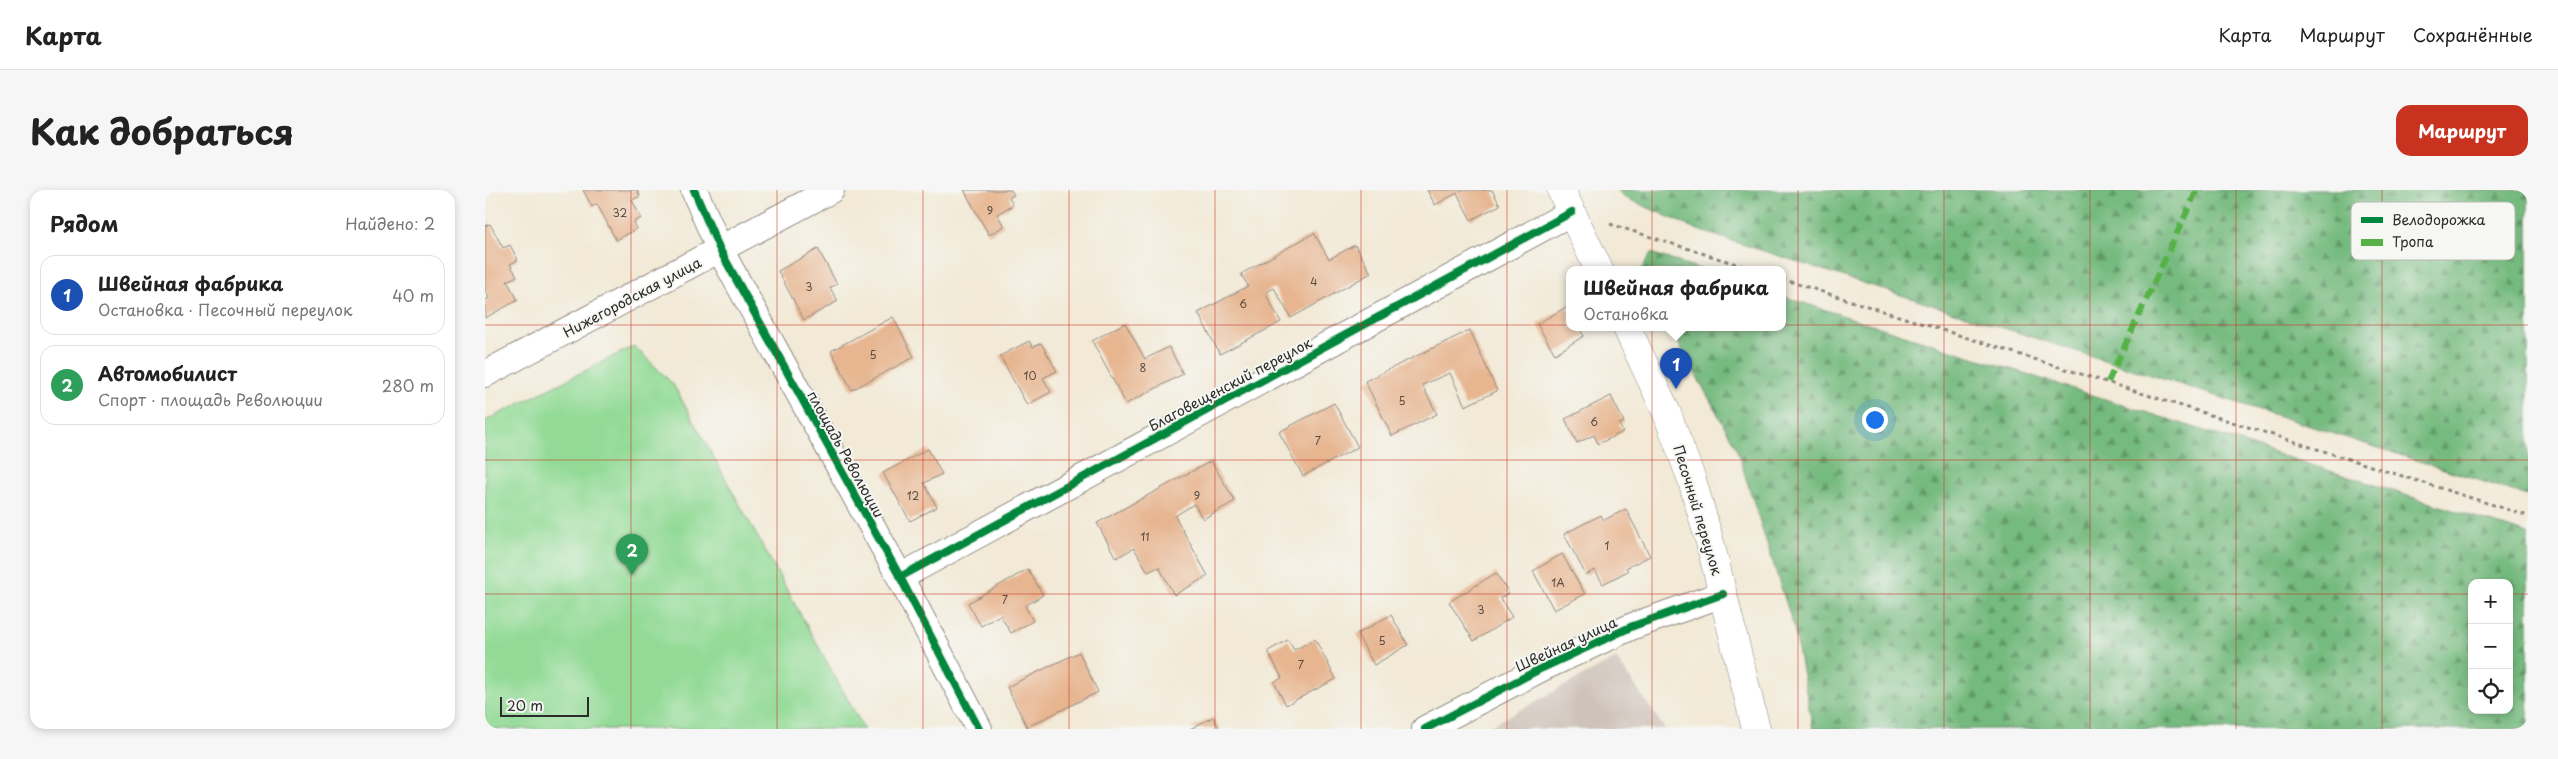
<!DOCTYPE html>
<html lang="ru">
<meta charset="utf-8">
<style>
:root{--surface:#fff;--page:#f6f6f6;--text:#222;--muted:#767676;--line:#e0e0e0;--accent:#c8321e}
body{margin:0;font-family:"Playpen Sans",sans-serif;background:var(--page);color:var(--text)}
.controls{position:absolute;right:15px;bottom:15px;display:grid;overflow:hidden;border-radius:10px;box-shadow:0 2px 8px #0003}
.controls button{width:45px;height:45px;display:grid;place-items:center;padding:0;border:0;border-bottom:1px solid var(--line);background:var(--surface);color:var(--text);font:25px sans-serif}
.scale{position:absolute;left:15px;bottom:12px;width:89px;box-sizing:border-box;padding-left:5px;border:2px solid #2b2b2b;border-top:0;font-size:14px;line-height:18px;white-space:nowrap;color:#2b2b2b;-webkit-text-stroke:4px #f6f6f2;paint-order:stroke}
.you{position:absolute;left:1389px;top:229px;width:18px;height:18px;margin:-12px;border:4px solid #fff;border-radius:50%;background:#1a73e8;box-shadow:0 0 0 8px #1a73e833}
.badge{display:grid;place-items:center;width:32px;height:32px;border-radius:50%;background:var(--accent);color:#fff;font-size:16px;font-weight:700}
.pin{position:absolute;translate:-50% -41px;filter:drop-shadow(0 1px 2px #0008)}
.pin::after{content:'';position:absolute;top:26px;width:18px;height:15px;background:inherit;clip-path:polygon(0 0,100% 0,50% 100%)}
.popup{position:absolute;left:1081px;top:76px;width:220px;height:65px;box-sizing:border-box;display:grid;place-content:center;border-radius:10px;background:var(--surface);filter:drop-shadow(0 1px 4px #0005);font-size:16px;white-space:nowrap;color:var(--muted)}
.popup b{font-size:19px;color:var(--text)}
.popup::after{content:'';position:absolute;left:50%;top:100%;margin-left:-10px;border:10px solid transparent;border-top-color:var(--surface)}
.list{margin:0;padding:0;list-style:none}
h2{display:flex;justify-content:space-between;align-items:center;height:65px;margin:0;padding:0 20px;font-size:21px}
h2 small{font-size:16px;font-weight:400;color:var(--muted)}
.list li{display:grid;grid-template-columns:32px 1fr auto;gap:15px;align-items:center;box-sizing:border-box;height:80px;margin:0 10px 10px;padding:0 10px;border:1px solid var(--line);border-radius:15px}
.list b{display:block;font-size:19px;white-space:nowrap}
.list p{margin:0;font-size:16px;white-space:nowrap;color:var(--muted)}
.list em{font-size:16px;font-style:normal;color:var(--muted)}
.icon{flex:none;width:28px;height:28px;fill:none;stroke:currentColor;stroke-width:2;stroke-linecap:round;stroke-linejoin:round}
.map{position:relative;flex:none;width:2043px;height:539px;overflow:hidden;border-radius:15px}
header{display:flex;align-items:center;gap:30px;box-sizing:border-box;height:70px;padding:0 25px;background:var(--surface);border-bottom:1px solid var(--line)}
header strong{font-size:24px}
nav{display:flex;gap:28px;margin-inline-start:auto;font-size:18px}
.intro{display:flex;align-items:center;justify-content:space-between;box-sizing:border-box;height:120px;padding:0 30px}
h1{margin:0;font-size:35px}
.button{padding:12px 22px;border-radius:15px;background:var(--accent);color:#fff;font-size:18px;font-weight:700}
main{display:flex;gap:30px;padding:0 30px}
aside{flex:1;background:var(--surface);border-radius:15px;box-shadow:0 2px 8px #0003}
.map>svg:first-child{display:block}
</style>
<header>
<strong>Карта</strong>
<nav><a>Карта</a><a>Маршрут</a><a>Сохранённые</a></nav>
</header>
<div class="intro"><h1>Как добраться</h1><a class="button">Маршрут</a></div>
<main>
<aside>
<h2>Рядом<small>Найдено: 2</small></h2>
<ul class="list">
<li><span class="badge" style="background:#1a4fb4">1</span><div><b>Швейная фабрика</b><p>Остановка · Песочный переулок</p></div><em>40 m</em></li>
<li><span class="badge" style="background:#2e9e5b">2</span><div><b>Автомобилист</b><p>Спорт · площадь Революции</p></div><em>280 m</em></li>
</ul>
</aside>
<div class="map">
<svg width="2043" height="539" viewBox="0 0 2043 539">
<defs>
<pattern id="forest-firs" width="22" height="20" patternUnits="userSpaceOnUse" patternTransform="scale(1.25)"><rect width="22" height="20" fill="#75ba7e"/><path d="M5 1l3.5 6h-7zM16 11l3.5 6h-7z" fill="#609767"/></pattern>
</defs>
<rect width="100%" height="100%" fill="#f6f6f2"/>
<filter id="ink" filterUnits="userSpaceOnUse"><feTurbulence type="fractalNoise" baseFrequency=".02" numOctaves="2"/><feDisplacementMap in="SourceGraphic" scale="10" xChannelSelector="R" yChannelSelector="G"/><feConvolveMatrix kernelMatrix="1 2 1 2 8 2 1 2 1" color-interpolation-filters="sRGB"/></filter>
<filter id="wash" filterUnits="userSpaceOnUse"><feTurbulence type="fractalNoise" baseFrequency=".0096" numOctaves="4" result="noise"/><feDisplacementMap in="SourceGraphic" scale="20" xChannelSelector="R" yChannelSelector="G"/><feGaussianBlur stdDeviation="1.12" result="paint"/><feColorMatrix in="noise" values="0 0 0 0 0 0 0 0 0 0 0 0 0 0 0 0 0 1.4 0 .05"/><feComposite in="paint" operator="in"/></filter>
<g filter="url(#wash)">
<rect width="100%" height="100%" fill="#f2e9d6"/>
<path fill="#cec2b9" d="M 1131,468 L 1180,539 L 1000,539 Z"/>
<g fill="url(#forest-firs)" stroke="#507254" fill-rule="evenodd">
<path d="M 1132,0 L 2043,0 L 2043,306 L 1213,40 L 1141,8 Z"/>
<path d="M 1166,63 L 1218,80 L 1156,80 Z"/>
<path d="M 1297,106 L 2043,344 L 2043,539 L 1328,539 L 1309,438 L 1251,257 L 1185,138 L 1297,138 ZM 1987,393 L 2024,393 L 2024,520 L 1987,520 Z"/>
</g>
<path fill="#92da95" stroke="#5e8260" d="M 149,156 L 188,194 L 379,539 L 0,539 L 0,231 Z"/>
<g id="blocks">
<g fill="#e7b590">
<path d="M 98,0 L 152,0 L 155,6 L 147,10 L 156,28 L 149,32 L 152,39 L 131,50 L 112,14 L 107,17 Z"/>
<path d="M 479,0 L 526,0 L 529,5 L 524,7 L 528,15 L 512,24 L 519,36 L 504,45 Z"/>
<path d="M 942,0 L 1007,0 L 1015,15 L 986,30 L 972,3 L 950,15 Z"/>
<path d="M 5,34 L 18,58 L 25,55 L 33,70 L 25,74 L 32,86 L 22,91 L 33,110 L 0,128 L 0,110 L 4,108 L 0,100 L 0,36 Z"/>
<path d="M 829,43 L 844,69 L 870,55 L 886,83 L 806,128 L 789,98 L 780,103 L 796,132 L 735,164 L 713,123 L 763,96 L 756,84 Z"/>
<path d="M 333,59 L 352,94 L 345,98 L 353,111 L 319,130 L 293,81 Z"/>
<path d="M 1081,117 L 1085,123 L 1085,138 L 1094,138 L 1099,146 L 1070,164 L 1052,134 Z"/>
<path d="M 408,127 L 429,167 L 367,200 L 346,161 Z"/>
<path d="M 640,133 L 660,169 L 684,157 L 698,184 L 641,214 L 607,151 Z"/>
<path d="M 985,140 L 1012,201 L 980,216 L 965,183 L 937,195 L 952,224 L 907,246 L 880,191 Z"/>
<path d="M 544,151 L 548,157 L 556,153 L 572,181 L 558,188 L 566,202 L 542,215 L 515,166 Z"/>
<path d="M 1126,206 L 1139,232 L 1134,234 L 1138,242 L 1113,254 L 1109,245 L 1092,253 L 1080,229 Z"/>
<path d="M 849,213 L 873,257 L 818,286 L 794,242 Z"/>
<path d="M 443,259 L 457,284 L 439,293 L 452,317 L 425,331 L 398,283 Z"/>
<path d="M 726,271 L 750,311 L 718,329 L 709,314 L 690,326 L 723,386 L 689,405 L 674,377 L 663,382 L 649,358 L 631,368 L 612,333 Z"/>
<path d="M 1141,319 L 1165,366 L 1141,378 L 1143,381 L 1118,394 L 1110,380 L 1101,385 L 1079,344 L 1116,325 L 1119,330 Z"/>
<path d="M 1077,364 L 1100,404 L 1069,420 L 1048,381 Z"/>
<path d="M 543,379 L 558,405 L 540,416 L 548,431 L 526,443 L 515,425 L 496,436 L 483,413 Z"/>
<path d="M 1011,383 L 1024,403 L 1015,408 L 1027,427 L 989,451 L 964,412 Z"/>
<path d="M 906,425 L 923,455 L 889,475 L 872,444 Z"/>
<path d="M 830,449 L 851,489 L 801,515 L 789,492 L 797,488 L 783,461 L 803,450 L 809,460 Z"/>
<path d="M 594,462 L 613,502 L 542,537 L 522,497 Z"/>
<path d="M 728,527 L 735,539 L 705,539 Z"/>
</g>
</g>
</g>
<g filter="url(#ink)">
<use href="#blocks" fill-opacity="0" stroke="#8e8a80" stroke-width="1"/>
<g fill="none" stroke-linecap="round" stroke-linejoin="round">
<g stroke="#8e8a80" stroke-width="28">
<g id="minor">
<path d="M 209,0 L 235,60 L 415,387 L 494,539"/>
<path d="M 0,184 L 346,0"/>
<path d="M 415,387 L 1087,22"/>
<path d="M 940,539 L 1057,478 L 1148,436 L 1238,404"/>
</g>
</g>
<g stroke="#8e8a80" stroke-width="29">
<g id="secondary">
<path d="M 1076,0 L 1114,80"/>
<path d="M 1142,138 L 1181,221 L 1207,290 L 1226,356 L 1271,539"/>
</g>
</g>
<g stroke="#8e8a80" stroke-width="3" stroke-dasharray="4 4" stroke-linecap="butt">
<path d="M 1125,34 L 1270,80"/>
<path d="M 1297,89 L 2043,326"/>
</g>
<use href="#minor" stroke="#fff" stroke-width="26"/>
<use href="#secondary" stroke="#fff" stroke-width="28"/>
<path stroke="#56b246" stroke-width="6" stroke-dasharray="12 6" stroke-linecap="butt" d="M 1623,192 L 1712,0"/>
<g stroke="#f6f6f2" stroke-width="11">
<g id="cycleway">
<path d="M 209,0 L 235,60 L 415,387 L 494,539"/>
<path d="M 415,387 L 1087,22"/>
<path d="M 940,539 L 1057,478 L 1148,436 L 1238,404"/>
</g>
</g>
<use href="#cycleway" stroke="#00873e" stroke-width="8"/>
</g>
</g>
<path fill="none" stroke="#c8321e" stroke-width="1" stroke-opacity="0.55" d="M 146,0 L 146,539M 292,0 L 292,539M 438,0 L 438,539M 584,0 L 584,539M 730,0 L 730,539M 876,0 L 876,539M 1022,0 L 1022,539M 1167,0 L 1167,539M 1313,0 L 1313,539M 1459,0 L 1459,539M 1605,0 L 1605,539M 1751,0 L 1751,539M 1897,0 L 1897,539M 0,135 L 2043,135M 0,270 L 2043,270M 0,404 L 1987,404M 2024,404 L 2043,404"/>
<g text-anchor="middle" dominant-baseline="central" stroke-width="4" stroke-linejoin="round" paint-order="stroke">
<g font-size="11" fill="#5a4e44">
<text x="505" y="20">9</text>
<text x="135" y="22">32</text>
<text x="829" y="91">4</text>
<text x="324" y="96">3</text>
<text x="758" y="113">6</text>
<text x="388" y="164">5</text>
<text x="658" y="177">8</text>
<text x="545" y="185">10</text>
<text x="917" y="210">5</text>
<text x="1109" y="231">6</text>
<text x="833" y="250">7</text>
<text x="428" y="305">12</text>
<text x="712" y="305">9</text>
<text x="660" y="346">11</text>
<text x="1122" y="355">1</text>
<text x="1073" y="392">1А</text>
<text x="520" y="409">7</text>
<text x="996" y="419">3</text>
<text x="897" y="450">5</text>
<text x="816" y="474">7</text>
</g>
<g font-size="14" fill="#2b2b2b" stroke="#f6f6f2">
<text transform="translate(147 107) rotate(-28)">Нижегородская улица</text>
<text transform="translate(745 194) rotate(-28)">Благовещенский переулок</text>
<text transform="translate(361 264) rotate(61)">площадь Революции</text>
<text transform="translate(1213 320) rotate(73)">Песочный переулок</text>
<text transform="translate(1081 454) rotate(-25)">Швейная улица</text>
</g>
</g>
<rect x="1866" y="12" width="164" height="58" rx="8" fill="#f6f6f2" stroke="#b9b9b6" stroke-width="1"/>
<rect x="1876" y="27" width="22" height="6" fill="#00873e"/>
<rect x="1876" y="49" width="22" height="7" fill="#56b246"/>
<g font-size="14" fill="#2b2b2b">
<text x="1907" y="35">Велодорожка</text>
<text x="1907" y="57">Тропа</text>
</g>
</svg>
<div class="controls">
<button>+</button>
<button>−</button>
<button><svg class="icon" aria-label="locate" viewBox="0 0 24 24"><circle cx="12" cy="12" r="6"/><path d="M12 2v4M12 18v4M2 12h4M18 12h4"/></svg></button>
</div>
<div class="scale">20 m</div>
<div class="you"></div>
<div class="pin badge" style="left:1191px;top:199px;background:#1a4fb4">1</div>
<div class="popup"><b>Швейная фабрика</b>Остановка</div>
<div class="pin badge" style="left:147px;top:385px;background:#2e9e5b">2</div>
</div>
</main>
